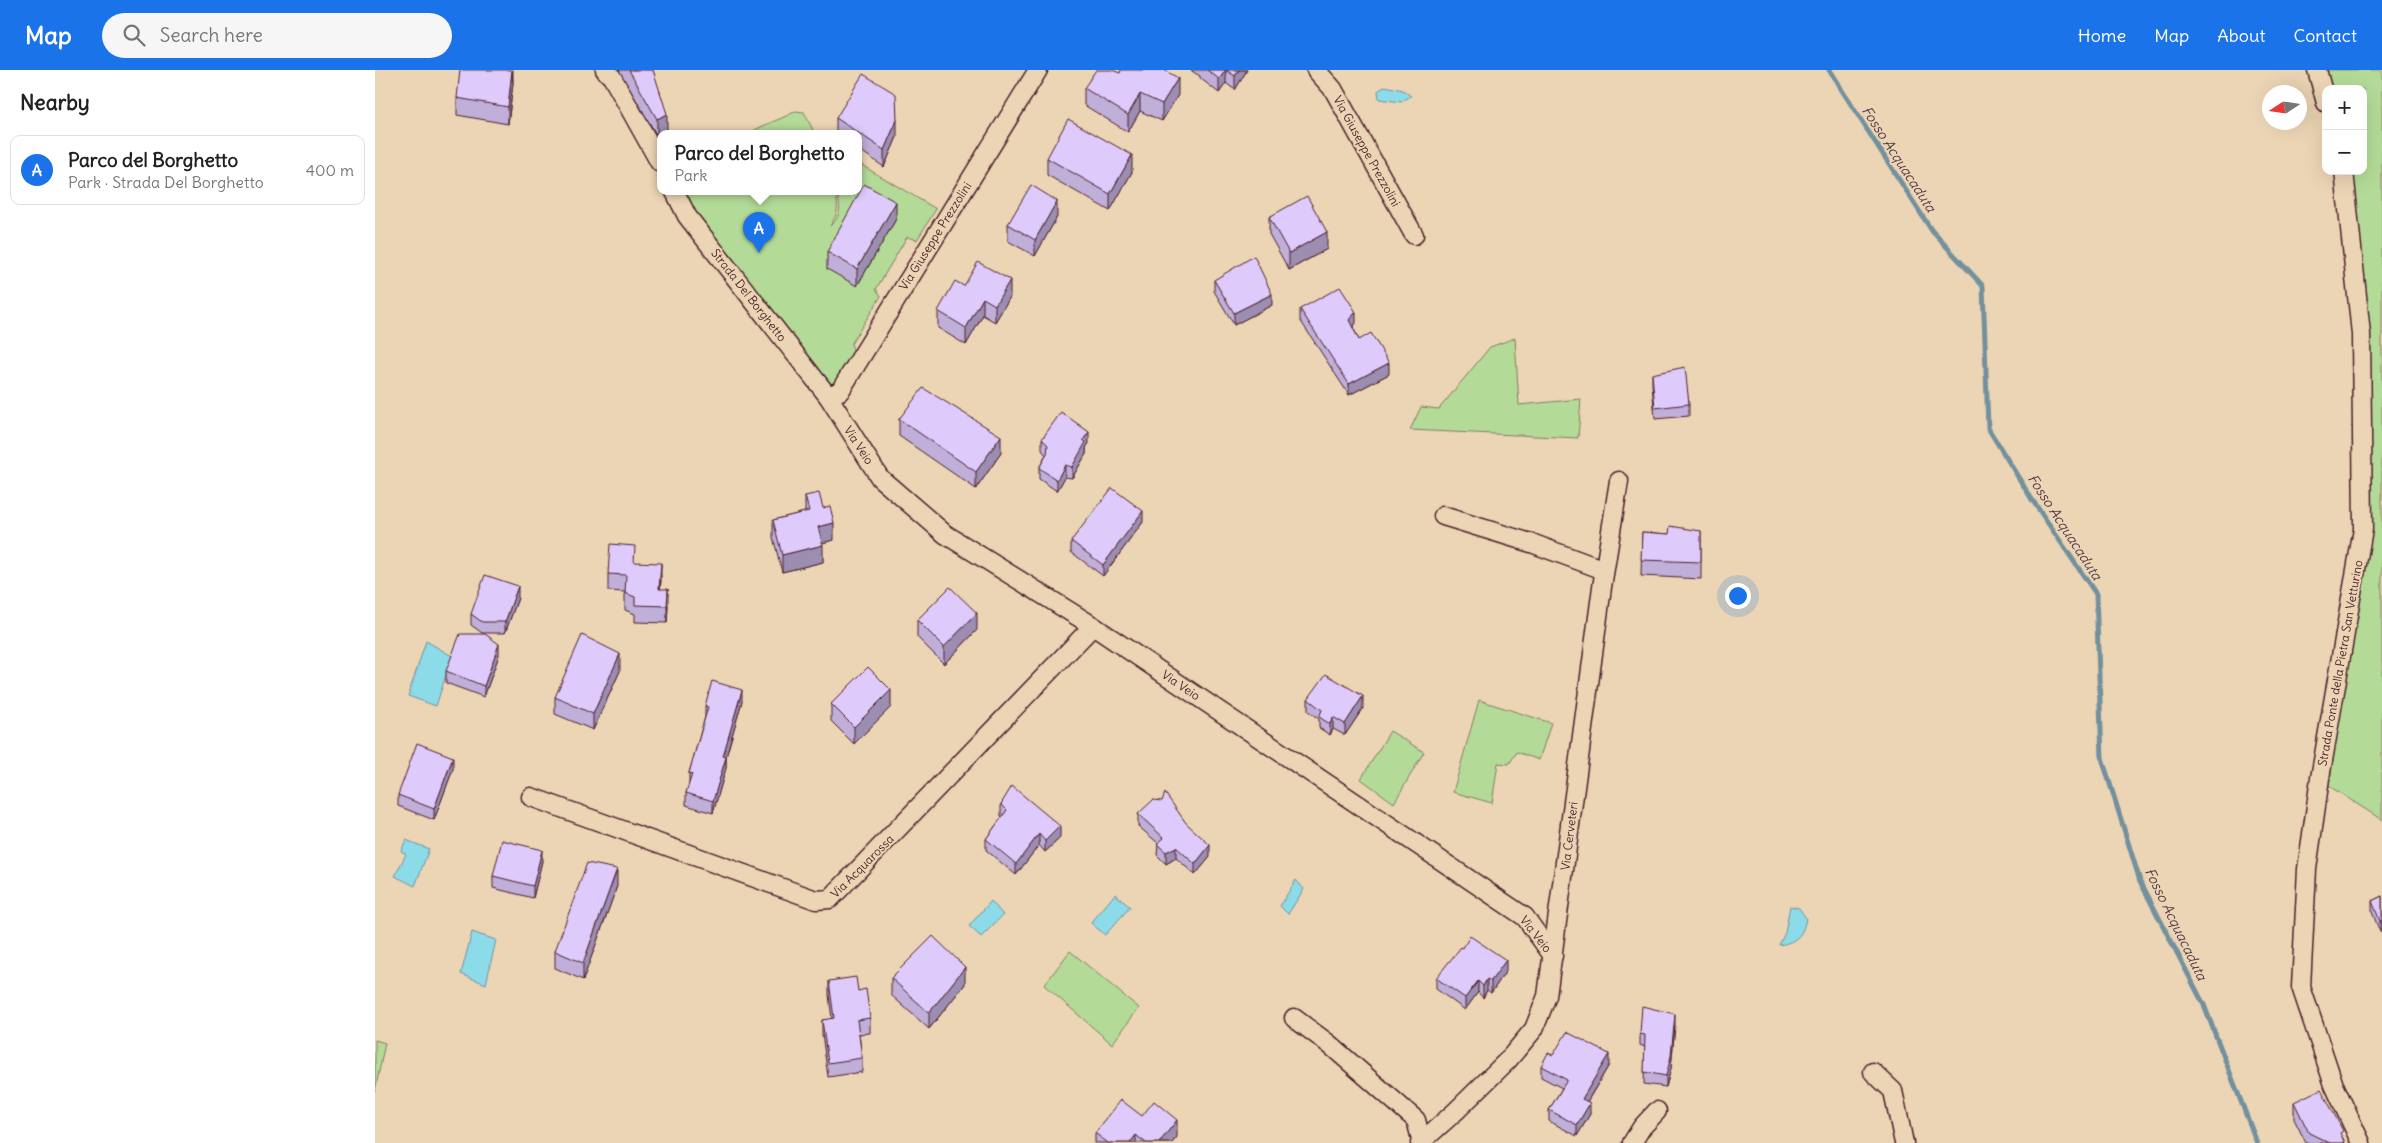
<!DOCTYPE html>
<meta charset="utf-8">
<style>
:root{--surface:#fff;--page:#f6f6f6;--text:#222;--muted:#767676;--line:#e0e0e0;--accent:#1a73e8}
body{margin:0;font-family:Delius,sans-serif;background:var(--page);color:var(--text)}
.controls{position:absolute;right:15px;top:15px;display:grid;overflow:hidden;border-radius:10px;box-shadow:0 5px 20px #0002}
.controls button{width:45px;height:45px;display:grid;place-items:center;padding:0;border:0;border-bottom:1px solid var(--line);background:var(--surface);color:var(--text);font:25px sans-serif}
.compass{position:absolute;left:1887px;top:15px;width:45px;height:45px;border-radius:50%;background:var(--surface);box-shadow:0 5px 20px #0002;rotate:258deg}
.you{position:absolute;left:1362px;top:525px;width:18px;height:18px;margin:-12px;border:4px solid #fff;border-radius:50%;background:#1a73e8;box-shadow:0 0 0 8px #1a73e833}
.badge{display:grid;place-items:center;width:32px;height:32px;border-radius:50%;background:var(--accent);color:#fff;font-size:16px;font-weight:700}
.pin{position:absolute;translate:-50% -41px;filter:drop-shadow(0 1px 2px #0008)}
.pin::after{content:'';position:absolute;top:26px;width:18px;height:15px;background:inherit;clip-path:polygon(0 0,100% 0,50% 100%)}
.popup{position:absolute;left:282px;top:60px;width:205px;height:65px;box-sizing:border-box;display:grid;place-content:center;border-radius:10px;background:var(--surface);filter:drop-shadow(0 1px 4px #0005);font-size:16px;white-space:nowrap;color:var(--muted)}
.popup b{font-size:19px;color:var(--text)}
.popup::after{content:'';position:absolute;left:50%;top:100%;margin-left:-10px;border:10px solid transparent;border-top-color:var(--surface)}
.list{margin:0;padding:0;list-style:none}
h2{display:flex;justify-content:space-between;align-items:center;height:65px;margin:0;padding:0 20px;font-size:21px}
h2 small{font-size:16px;font-weight:400;color:var(--muted)}
.list li{display:grid;grid-template-columns:32px 1fr auto;gap:15px;align-items:center;box-sizing:border-box;height:70px;margin:0 10px 10px;padding:0 10px;border:1px solid var(--line);border-radius:10px}
.list b{display:block;font-size:19px;white-space:nowrap}
.list p{margin:0;font-size:16px;white-space:nowrap;color:var(--muted)}
.list em{font-size:16px;font-style:normal;color:var(--muted)}
.icon{flex:none;width:28px;height:28px;fill:none;stroke:currentColor;stroke-width:2;stroke-linecap:round;stroke-linejoin:round}
.map{position:relative;flex:none;width:2007px;height:1073px;overflow:hidden}
header{display:flex;align-items:center;gap:30px;box-sizing:border-box;height:70px;padding:0 25px;background:var(--accent);color:#fff}
header strong{font-size:24px}
nav{display:flex;gap:28px;margin-inline-start:auto;font-size:18px}
.search{width:350px;height:45px;background:var(--page);display:flex;align-items:center;gap:12px;box-sizing:border-box;padding:0 18px;border-radius:28px;color:var(--muted);font-size:19px}
main{display:flex}
aside{flex:1;background:var(--surface)}
.map>svg:first-child{display:block}
</style>
<header>
<strong>Map</strong>
<div class="search"><svg class="icon" aria-label="search" viewBox="0 0 24 24"><circle cx="10" cy="10" r="6"/><path d="M15 15l6 6"/></svg>Search here</div>
<nav><a>Home</a><a>Map</a><a>About</a><a>Contact</a></nav>
</header>
<main>
<aside>
<h2>Nearby<small></small></h2>
<ul class="list">
<li><span class="badge">A</span><div><b>Parco del Borghetto</b><p>Park · Strada Del Borghetto</p></div><em>400 m</em></li>
</ul>
</aside>
<div class="map">
<svg width="2007" height="1073" viewBox="0 0 2007 1073">
<rect width="100%" height="100%" fill="#ecd5b5"/>
<filter id="ink" filterUnits="userSpaceOnUse"><feTurbulence type="fractalNoise" baseFrequency=".02" numOctaves="2"/><feDisplacementMap in="SourceGraphic" scale="10" xChannelSelector="R" yChannelSelector="G"/><feConvolveMatrix kernelMatrix="1 2 1 2 8 2 1 2 1" color-interpolation-filters="sRGB"/></filter>
<g filter="url(#ink)">
<g fill="#b3db97" stroke="#7e7d61">
<path d="M 1942,0 L 2007,0 L 2007,750 L 1954,716 L 1988,459 L 1969,101 L 1988,101 L 1988,19 L 1951,19 Z"/>
<path d="M 421,41 L 429,42 L 440,64 L 373,64 C 389,54 405,50 421,41 Z"/>
<path d="M 483,93 L 561,139 L 542,170 L 532,167 L 501,219 L 506,226 L 476,274 L 482,288 L 454,321 L 319,143 L 307,122 L 460,122 C 464,137 463,144 455,156 C 467,146 466,135 461,122 L 483,122 Z"/>
<path d="M 1140,268 L 1144,335 L 1206,329 L 1203,368 L 1035,360 L 1046,337 L 1064,339 L 1115,277 Z"/>
<path d="M 1104,630 L 1176,653 L 1164,690 L 1142,682 L 1134,694 L 1123,693 L 1117,733 L 1078,722 Z"/>
<path d="M 1015,661 L 1049,682 L 1019,733 L 986,709 Z"/>
<path d="M 695,881 L 764,938 L 737,974 L 669,915 Z"/>
<path d="M 0,970 L 10,973 L 0,1021 Z"/>
</g>
<g fill="#8cdbe9" stroke="#72909d">
<path d="M 1010,16 L 1028,20 L 1036,26 L 1026,32 L 1004,29 L 1003,21 Z"/>
<path d="M 51,571 L 77,586 L 61,636 L 33,626 Z"/>
<path d="M 31,770 L 54,779 L 40,816 L 20,806 L 31,784 L 26,781 Z"/>
<path d="M 921,810 L 929,819 L 913,844 L 905,836 Z"/>
<path d="M 740,824 L 755,837 L 730,865 L 716,853 Z"/>
<path d="M 616,831 L 628,845 L 606,867 L 594,856 Z"/>
<path d="M 1415,836 L 1424,838 L 1431,848 C 1428,865 1422,872 1404,875 L 1410,863 Z"/>
<path d="M 97,862 L 121,870 L 111,914 L 86,904 Z"/>
</g>
<g fill="none" stroke-linecap="round" stroke-linejoin="round">
<path stroke="#72909d" stroke-width="5" d="M 1454,0 L 1557,161 L 1608,216 L 1613,358 L 1656,428 L 1721,524 L 1727,688 L 1765,811 L 1829,935 L 1882,1073"/>
<g stroke="#4a1f2b" stroke-width="21">
<g id="minor">
<path d="M 230,0 L 237,7 L 285,93"/>
<path d="M 941,0 L 958,19 L 1039,165"/>
<path d="M 1942,0 L 1951,33"/>
<path d="M 1969,101 L 1986,264 L 1988,459 L 1945,708 L 1932,799 L 1926,917 L 1959,1015 L 1986,1073"/>
<path d="M 300,122 L 312,146 L 453,326 L 505,408 L 570,464 L 718,556 L 1150,847 L 1178,886"/>
<path d="M 453,326 L 465,321 L 663,0"/>
<path d="M 1068,446 L 1159,474 L 1229,500"/>
<path d="M 156,727 L 441,830 L 455,829 L 718,556"/>
<path d="M 919,948 L 954,974 L 1041,1050 L 1047,1073"/>
<path d="M 1498,1002 L 1518,1021 L 1529,1073"/>
<path d="M 1045,1073 L 1081,1041 L 1133,990 L 1159,959 L 1172,926 L 1227,517 L 1244,411"/>
<path d="M 1257,1073 L 1267,1057 L 1282,1041"/>
</g>
</g>
<use href="#minor" stroke="#ecd5b5" stroke-width="18"/>
</g>
<g fill="#bfafd9" stroke="#4a1f2b">
<path d="M 138,0 L 138,13 L 133,54 L 82,45 L 82,28 Z"/>
<path d="M 244,0 L 278,0 L 292,60 L 282,66 Z"/>
<path d="M 815,0 L 872,0 L 860,20 L 851,13 L 844,23 L 825,8 L 825,6 Z"/>
<path d="M 709,18 L 803,25 L 787,51 L 765,41 L 753,62 L 709,35 Z"/>
<path d="M 461,48 L 522,67 L 509,97 L 483,79 L 483,64 L 461,64 Z"/>
<path d="M 672,88 L 757,102 L 735,141 L 672,105 Z"/>
<path d="M 682,147 L 660,186 L 633,171 L 633,154 Z"/>
<path d="M 894,147 L 952,179 L 914,200 L 894,164 Z"/>
<path d="M 521,149 L 482,216 L 452,199 L 452,182 Z"/>
<path d="M 839,210 L 897,235 L 859,255 L 839,221 Z"/>
<path d="M 589,216 L 635,227 L 620,252 L 608,245 L 591,275 L 563,258 L 563,241 Z"/>
<path d="M 925,239 L 981,253 L 978,257 L 984,270 L 1014,304 L 974,325 L 925,250 Z"/>
<path d="M 1277,304 L 1314,334 L 1314,346 L 1280,349 L 1277,315 Z"/>
<path d="M 524,349 L 626,383 L 601,419 L 524,366 Z"/>
<path d="M 667,369 L 714,373 L 711,378 L 711,384 L 697,408 L 690,407 L 682,421 L 664,409 L 664,398 L 671,385 L 667,380 Z"/>
<path d="M 430,426 L 448,438 L 459,470 L 447,473 L 448,492 L 407,502 L 398,467 L 398,450 L 430,442 Z"/>
<path d="M 768,452 L 728,506 L 696,482 L 696,471 Z"/>
<path d="M 1326,461 L 1326,509 L 1266,506 L 1267,462 L 1294,464 Z"/>
<path d="M 260,492 L 286,510 L 285,519 L 293,536 L 292,553 L 260,552 L 260,544 L 250,540 L 250,522 L 233,521 L 233,504 Z"/>
<path d="M 143,528 L 130,563 L 107,563 L 96,555 L 96,544 Z"/>
<path d="M 542,550 L 602,560 L 569,594 L 542,567 Z"/>
<path d="M 124,585 L 109,627 L 71,613 L 71,601 Z"/>
<path d="M 245,601 L 218,660 L 180,644 L 180,627 Z"/>
<path d="M 933,629 L 988,638 L 970,665 L 958,659 L 955,665 L 944,658 L 944,649 L 933,641 Z"/>
<path d="M 367,631 L 351,687 L 351,698 L 338,743 L 311,735 L 311,723 L 314,714 L 314,703 L 330,647 L 330,636 Z"/>
<path d="M 456,634 L 516,637 L 479,674 L 456,651 Z"/>
<path d="M 78,699 L 59,750 L 23,736 L 23,725 Z"/>
<path d="M 626,734 L 685,768 L 670,782 L 664,775 L 641,805 L 611,780 L 611,769 L 627,747 L 626,746 Z"/>
<path d="M 763,744 L 835,787 L 820,805 L 801,788 L 791,794 L 782,785 L 783,773 L 763,756 Z"/>
<path d="M 167,791 L 158,828 L 118,818 L 118,806 Z"/>
<path d="M 242,816 L 208,910 L 180,898 L 180,881 Z"/>
<path d="M 2007,826 L 2007,862 L 2005,862 L 1997,842 L 1997,831 Z"/>
<path d="M 1131,901 L 1116,923 L 1112,920 L 1108,928 L 1103,922 L 1090,940 L 1061,919 L 1061,908 Z"/>
<path d="M 516,908 L 590,914 L 554,959 L 516,925 Z"/>
<path d="M 454,911 L 483,921 L 495,948 L 495,963 L 484,964 L 487,988 L 487,1002 L 453,1007 L 447,964 L 447,950 L 457,949 L 454,925 Z"/>
<path d="M 1300,955 L 1296,998 L 1291,1017 L 1269,1014 L 1270,977 L 1265,975 L 1265,964 Z"/>
<path d="M 1178,985 L 1234,995 L 1212,1032 L 1215,1044 L 1202,1066 L 1174,1051 L 1174,1040 L 1187,1018 L 1166,1007 L 1166,996 Z"/>
<path d="M 1919,1032 L 1968,1068 L 1970,1073 L 1931,1073 L 1919,1049 Z"/>
<path d="M 767,1046 L 802,1067 L 797,1073 L 720,1073 L 720,1063 Z"/>
</g>
<g fill="#9b8eb0" stroke="#4a1f2b">
<path d="M 137,0 L 138,13 L 133,54 L 133,37 Z"/>
<path d="M 851,0 L 851,13 L 844,23 L 844,9 Z"/>
<path d="M 864,0 L 872,0 L 860,20 L 860,6 Z"/>
<path d="M 803,8 L 803,25 L 787,51 L 787,34 Z"/>
<path d="M 765,24 L 765,41 L 753,62 L 753,45 Z"/>
<path d="M 292,44 L 292,60 L 282,66 L 282,49 Z"/>
<path d="M 522,50 L 522,67 L 509,97 L 509,80 Z"/>
<path d="M 757,85 L 757,102 L 735,141 L 735,124 Z"/>
<path d="M 682,131 L 682,147 L 660,186 L 660,170 Z"/>
<path d="M 521,132 L 521,149 L 482,216 L 482,199 Z"/>
<path d="M 952,162 L 952,179 L 914,200 L 914,183 Z"/>
<path d="M 635,210 L 635,227 L 620,252 L 620,235 Z"/>
<path d="M 897,224 L 897,235 L 859,255 L 859,243 Z"/>
<path d="M 608,228 L 608,245 L 591,275 L 591,258 Z"/>
<path d="M 981,242 L 981,253 L 974,261 L 974,250 Z"/>
<path d="M 1014,293 L 1014,304 L 974,325 L 974,314 Z"/>
<path d="M 714,362 L 714,373 L 711,378 L 711,384 L 697,408 L 697,397 L 708,370 Z"/>
<path d="M 626,366 L 626,383 L 601,419 L 601,402 Z"/>
<path d="M 690,395 L 690,407 L 682,421 L 682,410 Z"/>
<path d="M 768,441 L 768,452 L 728,506 L 728,495 Z"/>
<path d="M 459,453 L 459,470 L 443,474 L 443,457 Z"/>
<path d="M 448,475 L 448,492 L 407,502 L 407,485 Z"/>
<path d="M 286,493 L 286,510 L 284,536 L 284,519 Z"/>
<path d="M 143,516 L 143,528 L 130,563 L 130,552 Z"/>
<path d="M 293,519 L 293,536 L 292,553 L 292,536 Z"/>
<path d="M 602,543 L 602,560 L 569,594 L 569,577 Z"/>
<path d="M 124,574 L 124,585 L 109,627 L 109,616 Z"/>
<path d="M 245,584 L 245,601 L 218,660 L 218,644 Z"/>
<path d="M 367,620 L 367,631 L 348,697 L 348,686 Z"/>
<path d="M 516,620 L 516,637 L 479,674 L 479,657 Z"/>
<path d="M 988,626 L 988,638 L 970,665 L 970,654 Z"/>
<path d="M 958,647 L 958,659 L 955,665 L 955,654 Z"/>
<path d="M 78,687 L 78,699 L 59,750 L 59,739 Z"/>
<path d="M 351,687 L 351,698 L 338,743 L 338,731 Z"/>
<path d="M 685,756 L 685,768 L 670,782 L 670,771 Z"/>
<path d="M 664,764 L 664,775 L 641,805 L 641,794 Z"/>
<path d="M 835,775 L 835,787 L 820,805 L 820,794 Z"/>
<path d="M 801,777 L 801,788 L 791,794 L 791,782 Z"/>
<path d="M 167,780 L 167,791 L 158,828 L 158,816 Z"/>
<path d="M 242,799 L 242,816 L 208,910 L 208,893 Z"/>
<path d="M 2007,850 L 2007,862 L 2005,862 L 2005,851 Z"/>
<path d="M 1131,890 L 1131,901 L 1116,923 L 1116,911 Z"/>
<path d="M 590,897 L 590,914 L 554,959 L 554,943 Z"/>
<path d="M 1112,909 L 1112,920 L 1108,928 L 1108,916 Z"/>
<path d="M 1103,911 L 1103,922 L 1090,940 L 1090,928 Z"/>
<path d="M 1300,944 L 1300,955 L 1296,998 L 1291,1017 L 1291,1006 Z"/>
<path d="M 1234,984 L 1234,995 L 1207,1040 L 1207,1029 Z"/>
<path d="M 1215,1033 L 1215,1044 L 1202,1066 L 1202,1055 Z"/>
<path d="M 802,1050 L 802,1067 L 797,1073 L 784,1073 Z"/>
<path d="M 761,1065 L 761,1073 L 755,1073 Z"/>
</g>
<g fill="#decbfc" stroke="#4a1f2b">
<path d="M 85,0 L 137,0 L 133,37 L 82,28 Z"/>
<path d="M 254,0 L 278,0 L 292,44 L 282,49 Z"/>
<path d="M 721,0 L 737,0 L 745,3 L 746,0 L 789,0 L 803,8 L 787,34 L 765,24 L 753,45 L 709,18 Z"/>
<path d="M 832,0 L 851,0 L 844,9 Z"/>
<path d="M 851,0 L 864,0 L 860,6 Z"/>
<path d="M 488,4 L 521,24 L 522,50 L 509,80 L 461,48 Z"/>
<path d="M 693,49 L 757,85 L 735,124 L 672,88 Z"/>
<path d="M 489,114 L 521,132 L 482,199 L 452,182 Z"/>
<path d="M 656,115 L 682,131 L 660,170 L 633,154 Z"/>
<path d="M 932,126 L 952,162 L 914,183 L 894,147 Z"/>
<path d="M 879,186 L 897,224 L 859,243 L 839,210 Z"/>
<path d="M 603,192 L 635,210 L 620,235 L 608,228 L 591,258 L 563,241 L 580,211 L 589,216 Z"/>
<path d="M 965,217 L 981,242 L 974,250 L 984,270 L 996,263 L 1014,293 L 974,314 L 925,239 Z"/>
<path d="M 1310,297 L 1314,334 L 1280,338 L 1277,304 Z"/>
<path d="M 548,318 L 626,366 L 601,402 L 524,349 Z"/>
<path d="M 686,342 L 714,362 L 708,370 L 711,372 L 697,397 L 690,395 L 682,410 L 664,398 L 672,384 L 673,375 L 667,369 Z"/>
<path d="M 737,418 L 768,441 L 728,495 L 696,471 Z"/>
<path d="M 444,423 L 448,438 L 455,436 L 459,453 L 443,457 L 448,475 L 407,485 L 398,450 L 434,441 L 430,426 Z"/>
<path d="M 1295,456 L 1326,461 L 1326,492 L 1266,490 L 1267,462 L 1294,464 Z"/>
<path d="M 235,474 L 260,476 L 259,492 L 286,493 L 284,519 L 293,519 L 292,536 L 260,535 L 260,527 L 250,523 L 251,505 L 233,504 Z"/>
<path d="M 110,505 L 143,516 L 130,552 L 107,552 L 96,544 Z"/>
<path d="M 575,517 L 602,543 L 569,577 L 542,550 Z"/>
<path d="M 85,564 L 110,564 L 124,574 L 109,616 L 71,601 Z"/>
<path d="M 207,565 L 245,584 L 218,644 L 180,627 Z"/>
<path d="M 493,597 L 516,620 L 479,657 L 456,634 Z"/>
<path d="M 951,604 L 988,626 L 970,654 L 958,647 L 955,654 L 944,647 L 947,640 L 933,629 Z"/>
<path d="M 337,611 L 367,620 L 348,686 L 351,687 L 338,731 L 311,723 L 317,704 L 314,703 L 333,637 L 330,636 Z"/>
<path d="M 42,673 L 78,687 L 59,739 L 23,725 Z"/>
<path d="M 637,716 L 685,756 L 670,771 L 664,764 L 641,794 L 611,769 L 632,740 L 626,734 Z"/>
<path d="M 790,723 L 811,753 L 835,775 L 820,794 L 801,777 L 791,782 L 782,774 L 789,768 L 763,744 L 778,730 L 787,731 Z"/>
<path d="M 127,770 L 167,780 L 158,816 L 118,806 Z"/>
<path d="M 212,793 L 242,799 L 208,893 L 180,881 Z"/>
<path d="M 2007,826 L 2007,850 L 2005,851 L 1997,831 Z"/>
<path d="M 558,866 L 590,897 L 554,943 L 516,908 Z"/>
<path d="M 1095,866 L 1131,890 L 1116,911 L 1112,909 L 1108,916 L 1103,911 L 1090,928 L 1061,908 L 1086,877 L 1088,878 Z"/>
<path d="M 481,907 L 483,921 L 491,919 L 495,948 L 482,950 L 487,988 L 453,993 L 447,950 L 459,948 L 454,911 Z"/>
<path d="M 1267,936 L 1300,944 L 1296,986 L 1291,1006 L 1269,1002 L 1270,965 L 1265,964 Z"/>
<path d="M 1192,962 L 1234,984 L 1207,1029 L 1215,1033 L 1202,1055 L 1174,1040 L 1192,1010 L 1166,996 L 1173,983 L 1178,985 Z"/>
<path d="M 1946,1019 L 1968,1061 L 1965,1063 L 1970,1073 L 1955,1073 L 1934,1063 L 1919,1032 Z"/>
<path d="M 746,1030 L 767,1046 L 779,1031 L 802,1050 L 784,1073 L 771,1073 L 761,1065 L 755,1073 L 733,1073 L 720,1063 Z"/>
</g>
</g>
<g text-anchor="middle" dominant-baseline="central" stroke-width="4" stroke-linejoin="round" paint-order="stroke">
<g font-size="12" fill="#4a1f2b" stroke="#ecd5b5">
<text transform="translate(992 81) rotate(61)">Via Giuseppe Prezzolini</text>
<text transform="translate(560 166) rotate(-58)">Via Giuseppe Prezzolini</text>
<text transform="translate(374 225) rotate(52)">Strada Del Borghetto</text>
<text transform="translate(484 375) rotate(57)">Via Veio</text>
<text transform="translate(1965 593) rotate(-80)">Strada Ponte della Pietra San Vetturino</text>
<text transform="translate(806 615) rotate(34)">Via Veio</text>
<text transform="translate(1194 766) rotate(-83)">Via Cerveteri</text>
<text transform="translate(487 796) rotate(-45)">Via Acquarossa</text>
<text transform="translate(1161 864) rotate(52)">Via Veio</text>
</g>
<g font-size="14" font-style="italic" fill="#543b48" stroke="#ecd5b5">
<text transform="translate(1524 89) rotate(57)">Fosso Acquacaduta</text>
<text transform="translate(1690 457) rotate(57)">Fosso Acquacaduta</text>
<text transform="translate(1801 854) rotate(64)">Fosso Acquacaduta</text>
</g>
</g>
</svg>
<div class="controls">
<button>+</button>
<button>−</button>
</div>
<svg class="compass" viewBox="-18 -18 36 36"><path d="M0-13l5 13h-10z" fill="#e53935"/><path d="M0 13l5-13h-10z" fill="#767676"/></svg>
<div class="you"></div>
<div class="pin badge" style="left:384px;top:183px">A</div>
<div class="popup"><b>Parco del Borghetto</b>Park</div>
</div>
</main>
